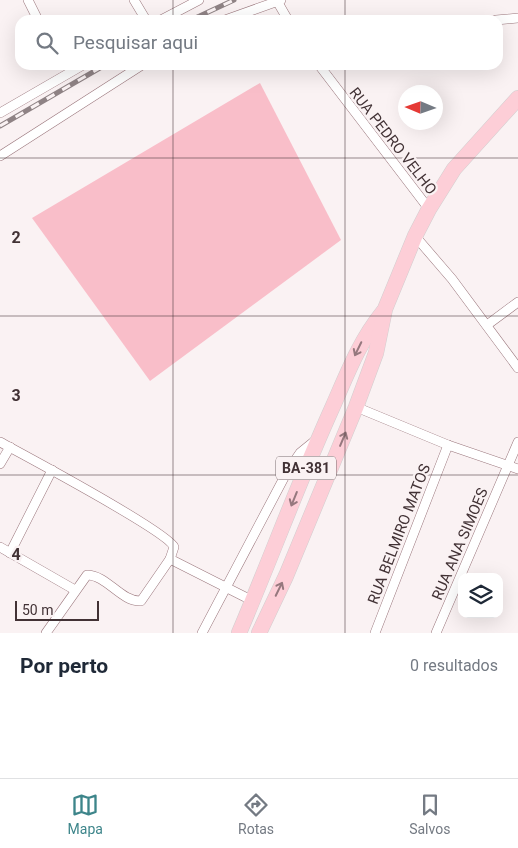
<!DOCTYPE html>
<html lang="pt">
<style>
:root{--surface:#fff;--page:#f6f6f7;--text:#1f2937;--muted:#747a83;--line:#e0e1e3;--accent:#3d858a}
body{margin:0;font-family:Roboto,sans-serif;background:var(--page);color:var(--text)}
.controls{position:absolute;right:15px;bottom:15px;display:grid;overflow:hidden;border-radius:10px;box-shadow:0 5px 20px #0002}
.controls button{width:45px;height:45px;display:grid;place-items:center;padding:0;border:0;border-bottom:1px solid var(--line);background:var(--surface);color:var(--text);font:25px sans-serif}
.compass{position:absolute;left:398px;top:85px;width:45px;height:45px;border-radius:50%;background:var(--surface);box-shadow:0 5px 20px #0002;rotate:272deg}
.scale{position:absolute;left:15px;bottom:12px;width:84px;box-sizing:border-box;padding-left:5px;border:2px solid #423235;border-top:0;font-size:14px;line-height:18px;white-space:nowrap;color:#423235;-webkit-text-stroke:4px #faf2f3;paint-order:stroke}
.list{margin:0;padding:0;list-style:none}
h2{display:flex;justify-content:space-between;align-items:center;height:65px;margin:0;padding:0 20px;font-size:21px}
h2 small{font-size:16px;font-weight:400;color:var(--muted)}
.icon{flex:none;width:28px;height:28px;fill:none;stroke:currentColor;stroke-width:2;stroke-linecap:round;stroke-linejoin:round}
.map{position:relative;flex:none;width:518px;height:633px;overflow:hidden}
.search{position:absolute;background:var(--surface);box-shadow:0 5px 20px #0002;left:15px;right:15px;top:15px;height:55px;display:flex;align-items:center;gap:12px;box-sizing:border-box;padding:0 18px;border-radius:15px;color:var(--muted);font-size:19px}
.sheet{height:145px;background:var(--surface)}
nav{display:flex;justify-content:space-around;align-items:center;box-sizing:border-box;height:70px;border-top:1px solid var(--line);background:var(--surface);font-size:14px;color:var(--muted)}
nav a{display:grid;justify-items:center;gap:2px}
nav .on{color:var(--accent)}
.map>svg:first-child{display:block}
</style>
<div class="map">
<svg width="518" height="633" viewBox="0 0 518 633">
<rect width="100%" height="100%" fill="#faf2f3"/>
<path fill="#f9bec9" d="M 260,83 L 341,240 L 150,381 L 32,218 Z"/>
<g fill="none" stroke-linecap="round" stroke-linejoin="round">
<g stroke="#9a767c" stroke-width="10">
<g id="street">
<path d="M 28,0 L 38,20"/>
<path d="M 134,0 L 146,20"/>
<path d="M 277,1 L 288,20"/>
<path d="M 161,20 L 199,0"/>
<path d="M 225,20 L 281,0"/>
<path d="M 496,20 L 518,18"/>
<path d="M 319,65 L 429,209"/>
<path d="M 0,113 L 83,65"/>
<path d="M 0,156 L 142,65"/>
<path d="M 415,236 L 452,279 L 518,368"/>
<path d="M 487,325 L 518,302"/>
<path d="M 356,407 L 448,445 L 518,469"/>
<path d="M 0,442 C 24,455 168,532 174,547 L 170,559 L 141,601 C 121,602 107,575 87,575 L 46,633"/>
<path d="M 0,464 L 10,447"/>
<path d="M 0,547 L 75,590"/>
<path d="M 10,553 L 52,470"/>
<path d="M 170,559 L 253,601"/>
<path d="M 202,633 L 287,472 L 300,453 L 316,440"/>
<path d="M 375,633 L 448,445"/>
<path d="M 436,633 L 518,442"/>
</g>
</g>
<g stroke="#d2cecf" stroke-width="16">
<g id="primary">
<path d="M 239,633 C 271,558 299,481 333,406 C 348,372 359,342 383,312"/>
<path d="M 259,633 L 286,576 L 356,407 L 376,353 L 385,309 L 415,236 L 429,209 L 454,169 L 518,98"/>
</g>
</g>
<use href="#street" stroke="#fff" stroke-width="9"/>
<use href="#primary" stroke="#fdced7" stroke-width="15"/>
<g stroke="#8f8385" stroke-width="5">
<g id="rail">
<path d="M 191,20 L 234,0"/>
<path d="M 0,126 L 105,65"/>
</g>
</g>
<use href="#rail" stroke="#faf2f3" stroke-width="3" stroke-dasharray="9" stroke-linecap="butt"/>
</g>
<defs><path id="oneway-shaft" d="M-6 0H5M1.5-3L5.5 0L1.5 3" fill="none" stroke-width="1.6" stroke-linecap="round" stroke-linejoin="round" transform="scale(1.25)"/></defs>
<g stroke="#96787e">
<use href="#oneway-shaft" transform="translate(358 349) rotate(116)"/>
<use href="#oneway-shaft" transform="translate(343 439) rotate(-67)"/>
<use href="#oneway-shaft" transform="translate(294 499) rotate(112)"/>
<use href="#oneway-shaft" transform="translate(279 589) rotate(-64)"/>
</g>
<path fill="none" stroke="#423235" stroke-width="1" stroke-opacity="0.55" d="M 173,0 L 173,20M 345,0 L 345,20M 173,65 L 173,633M 345,65 L 345,633M 0,158 L 518,158M 0,316 L 518,316M 0,475 L 518,475"/>
<g text-anchor="middle" dominant-baseline="central" stroke-width="4.5" stroke-linejoin="round" paint-order="stroke">
<rect fill="#faf2f3" stroke="#796c6e" stroke-width="1" x="276" y="456.5" width="60" height="23" rx="4"/>
<g font-size="14" font-weight="bold" fill="#423235">
<text x="306" y="468">BA-381</text>
</g>
<g font-size="15" fill="#423235" stroke="#faf2f3">
<text transform="translate(393 141) rotate(52)">RUA PEDRO VELHO</text>
<text transform="translate(399 534) rotate(-69)">RUA BELMIRO MATOS</text>
<text transform="translate(460 544) rotate(-67)">RUA ANA SIMOES</text>
</g>
</g>
<g font-size="16" text-anchor="middle" font-weight="bold" fill="#423235" stroke="#faf2f3" stroke-width="4.5" stroke-linejoin="round" paint-order="stroke">
<text x="16" y="243">2</text>
<text x="16" y="401">3</text>
<text x="16" y="560">4</text>
</g>
</svg>
<div class="controls">
<button><svg class="icon" aria-label="layers" viewBox="0 0 24 24"><path d="M12 4l9 5-9 5-9-5zM3 14l9 5 9-5"/></svg></button>
</div>
<svg class="compass" viewBox="-18 -18 36 36"><path d="M0-13l5 13h-10z" fill="#e53935"/><path d="M0 13l5-13h-10z" fill="#747a83"/></svg>
<div class="scale">50 m</div>
<div class="search"><svg class="icon" aria-label="search" viewBox="0 0 24 24"><circle cx="10" cy="10" r="6"/><path d="M15 15l6 6"/></svg>Pesquisar aqui</div>
</div>
<section class="sheet">
<h2>Por perto<small>0 resultados</small></h2>
<ul class="list">
</ul>
</section>
<nav>
<a class="on"><svg class="icon" aria-label="map" viewBox="0 0 24 24"><path d="M3 6l6-2 6 2 6-2v14l-6 2-6-2-6 2zM9 4v14M15 6v14"/></svg>Mapa</a>
<a><svg class="icon" aria-label="directions" viewBox="0 0 24 24"><path d="M12 3l9 9-9 9-9-9zM9 14v-3h6M13 9l2 2-2 2"/></svg>Rotas</a>
<a><svg class="icon" aria-label="saved" viewBox="0 0 24 24"><path d="M7 4h10v16l-5-4-5 4z"/></svg>Salvos</a>
</nav>
